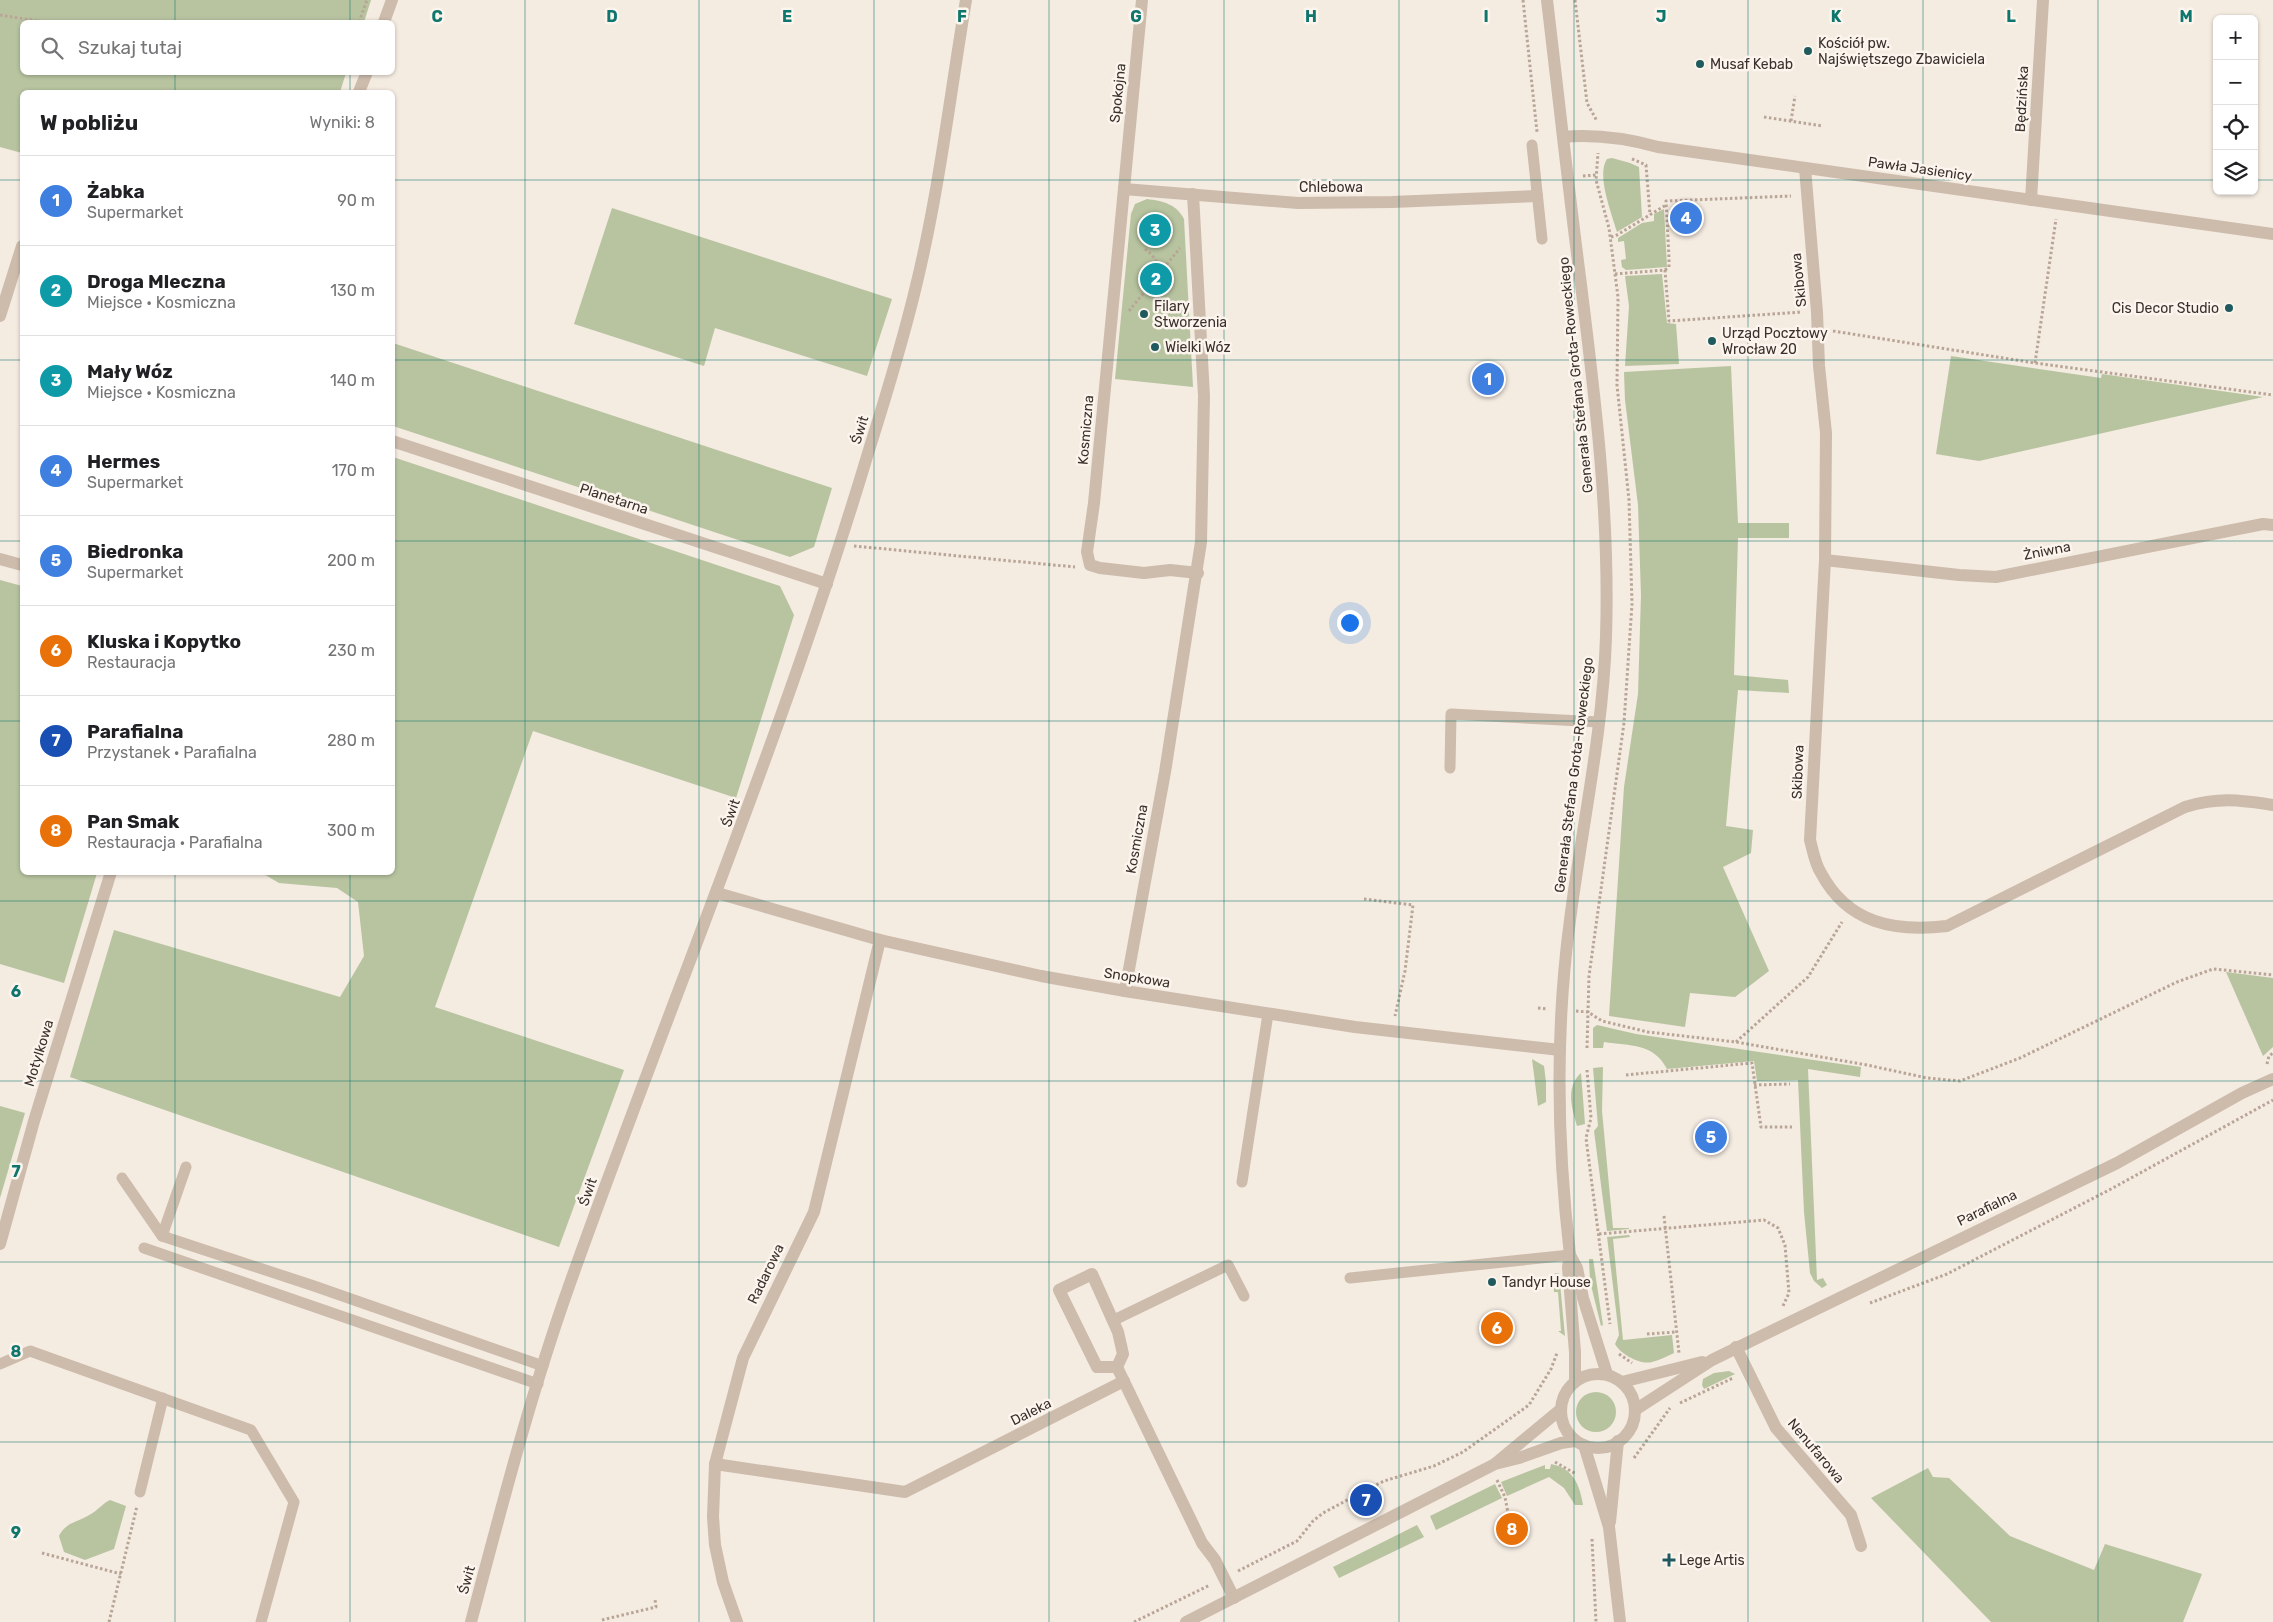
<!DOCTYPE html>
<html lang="pl">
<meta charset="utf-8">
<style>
:root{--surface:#fff;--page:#f2f2f2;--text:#202124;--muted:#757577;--line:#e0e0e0;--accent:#1f5a5e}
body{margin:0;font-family:Rubik,sans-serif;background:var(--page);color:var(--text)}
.controls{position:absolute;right:15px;top:15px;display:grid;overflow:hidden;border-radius:8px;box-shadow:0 1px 4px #0004}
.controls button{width:45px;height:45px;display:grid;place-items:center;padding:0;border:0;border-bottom:1px solid var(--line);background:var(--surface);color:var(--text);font:25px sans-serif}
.you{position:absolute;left:1349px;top:622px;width:18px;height:18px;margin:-12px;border:4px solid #fff;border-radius:50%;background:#1a73e8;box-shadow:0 0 0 8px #1a73e833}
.badge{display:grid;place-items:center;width:32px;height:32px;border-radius:50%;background:var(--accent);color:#fff;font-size:16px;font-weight:700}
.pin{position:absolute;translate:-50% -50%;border:2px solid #fff;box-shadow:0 1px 5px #0006}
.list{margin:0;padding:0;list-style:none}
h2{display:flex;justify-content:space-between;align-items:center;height:65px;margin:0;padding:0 20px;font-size:21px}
h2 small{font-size:16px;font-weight:400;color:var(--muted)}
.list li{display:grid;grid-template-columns:32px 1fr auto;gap:15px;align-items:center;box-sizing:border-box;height:90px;padding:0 20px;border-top:1px solid var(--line)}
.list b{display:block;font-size:19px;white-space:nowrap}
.list p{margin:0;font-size:16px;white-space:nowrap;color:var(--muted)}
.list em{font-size:16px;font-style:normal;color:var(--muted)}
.icon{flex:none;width:28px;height:28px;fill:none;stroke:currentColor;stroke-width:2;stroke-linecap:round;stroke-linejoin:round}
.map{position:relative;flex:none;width:2273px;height:1622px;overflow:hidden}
.search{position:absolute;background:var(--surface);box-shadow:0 1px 4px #0004;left:20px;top:20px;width:375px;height:55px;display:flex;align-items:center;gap:12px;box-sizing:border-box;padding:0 18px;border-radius:8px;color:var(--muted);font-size:19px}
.panel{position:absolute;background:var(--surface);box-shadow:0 1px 4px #0004;left:20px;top:90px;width:375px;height:785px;border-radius:8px}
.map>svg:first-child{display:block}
</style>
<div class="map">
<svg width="2273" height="1622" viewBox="0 0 2273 1622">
<rect width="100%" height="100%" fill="#f4ebe1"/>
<g fill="#b8c4a0">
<path d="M 0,0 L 371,0 L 364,22 L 22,22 L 22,72 L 346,73 L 340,92 L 22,92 L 22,153 L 0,147 Z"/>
<path d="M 1612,158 L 1630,163 L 1639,167 L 1642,217 L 1617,232 C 1612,214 1596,175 1607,159 Z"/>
<path d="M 1147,199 C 1163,201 1176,204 1184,219 L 1193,387 L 1115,379 L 1131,214 L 1135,204 Z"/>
<path d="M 612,208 L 892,299 L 867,376 L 715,328 L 704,366 L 574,324 Z"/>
<path d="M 1664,209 L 1667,267 L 1626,270 L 1622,267 L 1621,260 L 1626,259 L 1624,241 L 1618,242 L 1618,238 L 1642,223 L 1654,221 L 1654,214 Z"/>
<path d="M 1662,274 L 1667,323 L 1676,324 L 1679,364 L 1625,366 L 1629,306 L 1625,276 Z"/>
<path d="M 393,343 L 832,488 L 814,547 L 790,557 L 393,426 Z"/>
<path d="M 1951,356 L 2101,378 L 2102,374 L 2263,397 L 1979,461 L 1936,454 Z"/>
<path d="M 1731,366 L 1738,523 L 1789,523 L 1789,538 L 1738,538 L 1734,675 L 1788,680 L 1789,693 L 1738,690 L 1726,826 L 1753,830 L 1751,853 L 1723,867 L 1769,971 L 1735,997 L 1690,993 L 1685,1027 L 1609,1016 L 1624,787 L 1638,694 L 1641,595 L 1638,505 L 1625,400 L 1624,372 Z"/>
<path d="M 393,457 L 780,586 L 794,615 L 736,798 L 533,731 L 435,1007 L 624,1070 L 559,1247 L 70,1077 L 114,930 L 340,997 L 364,956 L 358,902 L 337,888 L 279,883 L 262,873 L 392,872 Z"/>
<path d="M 0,580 L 22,586 L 22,872 L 97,873 L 64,983 L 0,964 Z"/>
<path d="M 2226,972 L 2273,978 L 2273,1047 L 2263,1056 Z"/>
<path d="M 1597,1025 L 1636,1034 L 1861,1067 L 1860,1077 L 1808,1069 L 1817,1280 L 1823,1278 L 1827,1285 L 1822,1288 L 1814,1281 L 1810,1273 L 1804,1212 L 1798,1080 L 1757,1081 L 1754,1061 L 1667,1069 C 1654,1043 1630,1046 1604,1042 L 1603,1048 L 1593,1048 L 1593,1028 Z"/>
<path d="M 1532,1059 L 1544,1066 L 1546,1082 L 1546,1102 L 1538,1106 Z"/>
<path d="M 1603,1067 L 1602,1111 L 1613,1228 L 1629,1228 L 1629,1229 L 1607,1231 L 1594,1131 L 1598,1126 L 1593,1068 Z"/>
<path d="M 1581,1073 L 1585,1124 L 1577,1126 C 1572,1108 1565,1088 1581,1073 Z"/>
<path d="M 0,1106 L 25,1113 L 0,1198 Z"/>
<path d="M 1629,1235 L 1630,1237 L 1613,1239 L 1623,1340 L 1672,1335 L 1674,1353 C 1667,1356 1660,1360 1652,1362 C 1641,1365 1621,1355 1615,1344 L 1619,1335 L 1607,1237 Z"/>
<path d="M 1589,1259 L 1593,1259 L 1603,1325 L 1601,1326 L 1590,1281 Z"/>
<path d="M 1555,1273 L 1559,1273 L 1565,1336 L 1558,1331 L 1561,1331 L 1558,1292 L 1554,1292 L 1554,1290 Z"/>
<path d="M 1729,1371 L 1735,1374 L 1704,1389 L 1702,1385 L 1703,1379 L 1714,1373 Z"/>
<circle cx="1596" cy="1412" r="20"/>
<path d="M 1551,1464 C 1573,1468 1580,1485 1583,1505 L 1575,1505 L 1564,1488 L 1549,1477 L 1507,1496 L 1501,1482 L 1545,1465 L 1545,1469 L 1550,1469 Z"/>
<path d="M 1928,1468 L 1933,1477 L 1949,1478 L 2010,1536 L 2094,1570 L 2105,1544 L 2202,1574 L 2183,1622 L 1991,1622 L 1871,1498 Z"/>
<path d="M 1495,1484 L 1502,1498 L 1436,1530 L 1430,1516 Z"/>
<path d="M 110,1500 L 126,1506 L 114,1549 L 85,1560 L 64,1552 L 59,1536 C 67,1521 77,1523 91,1514 C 98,1510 102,1504 110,1500 Z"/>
<path d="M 1417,1525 L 1424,1537 L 1339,1578 L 1333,1567 Z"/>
</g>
<path fill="#ecdcc8" d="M 1155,262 L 1162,262 L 1165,265 L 1169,276 L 1165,285 L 1154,290 L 1154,296 L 1147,289 L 1144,278 L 1147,271 L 1155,268 Z"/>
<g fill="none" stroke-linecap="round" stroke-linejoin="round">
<g stroke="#b9a596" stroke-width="3" stroke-dasharray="2.5 2.5" stroke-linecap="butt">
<path d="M 1523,0 L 1537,132"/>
<path d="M 1575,0 L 1587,103 L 1597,121"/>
<path d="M 0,15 L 44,22"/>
<path d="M 359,22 L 367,0"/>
<path d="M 1764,117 L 1823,126"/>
<path d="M 1791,121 L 1795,96"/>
<path d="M 1632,159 L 1646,165 L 1650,215"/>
<path d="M 1583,176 L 1596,175"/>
<path d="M 1611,237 L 1617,235 L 1666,205"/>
<path d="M 1145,249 L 1152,255 L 1162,270"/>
<path d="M 1665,270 L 1669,267 L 1669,258 L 1666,201 L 1791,196"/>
<path d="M 1615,274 L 1665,270 L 1669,321 L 1802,312"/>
<path d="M 1129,311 L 1180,248"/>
<path d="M 1833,331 L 2035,363 L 2273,395"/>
<path d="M 2035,363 L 2056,219"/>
<path d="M 854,546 L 1075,567"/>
<path d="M 1364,899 L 1413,905 L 1405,971 L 1395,1016"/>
<path d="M 1538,1008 L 1547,1009"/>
<path d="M 1576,1011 L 1588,1012 L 1602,1021 L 1648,1032 L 1736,1042 L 1867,1065 L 1927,1078 L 1960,1081 L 2020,1058 L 2177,982 L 2213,969 L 2273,975"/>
<path d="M 1736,1042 L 1808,977 L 1842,922"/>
<path d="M 1587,1048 L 1589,976 L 1624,723 L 1632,604 L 1629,500 L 1617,385 L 1618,297 L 1609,228 L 1596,180 L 1598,153"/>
<path d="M 2267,1064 L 2269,1056 L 2273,1053"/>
<path d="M 1587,1070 L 1591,1118 L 1586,1138 L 1610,1324"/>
<path d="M 1626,1075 L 1752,1063 L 1761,1127 L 1792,1127"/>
<path d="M 1754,1085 L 1790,1084"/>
<path d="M 1664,1216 L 1679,1353"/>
<path d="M 1599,1234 L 1764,1220 L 1778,1228 L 1785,1245 L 1789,1293 L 1782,1308"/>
<path d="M 1870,1303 L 1947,1274 L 2111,1189 L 2273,1100"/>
<path d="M 1647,1334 L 1676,1332"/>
<path d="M 1619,1354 L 1632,1363"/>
<path d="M 1680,1403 L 1733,1378"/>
<path d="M 1634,1458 L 1670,1408"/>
<path d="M 1555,1462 L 1576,1474"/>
<path d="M 1497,1480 L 1505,1497 L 1508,1513"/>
<path d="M 1592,1539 L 1596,1622"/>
<path d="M 42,1553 L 121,1574"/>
<path d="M 1238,1571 L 1297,1541 L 1313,1521 L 1323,1513 L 1366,1490 L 1384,1481 L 1434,1466 L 1463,1452 L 1529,1405 L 1551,1369 L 1557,1353"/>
<path d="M 602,1620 L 656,1607 L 655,1599"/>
<path d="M 109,1622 L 137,1506"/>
<path d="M 1134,1622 L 1210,1585"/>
</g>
<g stroke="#cdbbac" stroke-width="11">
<path d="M 1532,145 L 1542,239"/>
<path d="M 1450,768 L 1451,714 L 1599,722"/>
<path d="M 122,1178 L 162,1236 L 186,1167"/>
<path d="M 1242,1182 L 1268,1014"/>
<path d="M 162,1236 L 314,1286 L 543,1366"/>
<path d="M 144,1248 L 538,1384"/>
<path d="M 1350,1278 L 1570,1255"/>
<path d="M 1114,1320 L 1228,1265 L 1244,1296"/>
<path d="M 0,1364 L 30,1351 L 251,1430 L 294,1502 L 261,1622"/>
<path d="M 140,1492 L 163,1398"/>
</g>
<g stroke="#cdbbac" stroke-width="12">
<path d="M 1142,0 L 1094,503 L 1087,552 L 1090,565 L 1100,568 L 1144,573 L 1170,570 L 1198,573"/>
<path d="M 384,22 L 392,0"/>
<path d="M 359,92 L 367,72"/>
<path d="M 1563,137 C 1596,134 1625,138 1658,147 L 2273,234"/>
<path d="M 1805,168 L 1817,312 L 1819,366 L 1826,433 L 1825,560 L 1810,840 C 1813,851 1815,864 1821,873 C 1848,924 1895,932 1947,926 L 2185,807 C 2219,797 2239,800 2273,805"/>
<path d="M 1124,189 L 1298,203 L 1392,202 L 1537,196"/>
<path d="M 2031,200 L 2043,0"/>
<path d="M 0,316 L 22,246"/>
<path d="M 392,441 L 827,584"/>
<path d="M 0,559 L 22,565"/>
<path d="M 1825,560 L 1959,575 L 1996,577 L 2263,524 L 2273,525"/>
<path d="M 717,893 L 880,940 L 1041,976 L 1125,991 L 1355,1027 L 1560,1050"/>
<path d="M 1125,991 L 1165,772 L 1201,542 L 1204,396 L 1193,194"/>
<path d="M 0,1244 L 34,1121 L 111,872"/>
<path d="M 1736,1347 L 1776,1428 L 1851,1515 L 1861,1546"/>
<path d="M 1117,1367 L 1097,1367 L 1059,1290 L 1092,1274 L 1118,1332 L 1123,1354 L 1117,1367 L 1202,1543 L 1215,1560 L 1234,1598"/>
<path d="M 715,1464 L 905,1492 L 1124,1381"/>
<path d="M 471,1622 C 501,1509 530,1396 569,1286 C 668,1007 784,734 869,450 C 886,396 903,341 916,286 C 939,192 950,95 966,0"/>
<path d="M 737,1622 L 723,1582 L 715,1545 L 713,1517 L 715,1464 L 743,1358 L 814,1212 L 880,940"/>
</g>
<g stroke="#cdbbac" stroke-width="12">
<path d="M 1547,0 C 1558,92 1568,185 1580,277 C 1595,397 1610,516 1606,637 C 1603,732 1582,826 1570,920 C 1555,1031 1557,1144 1570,1255 L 1568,1267 L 1575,1352 L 1575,1381"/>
<path d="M 1570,1255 L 1577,1268 L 1583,1298 L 1607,1374"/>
<circle cx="1598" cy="1411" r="37"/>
<path d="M 1622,1382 L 1702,1362"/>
<path d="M 1635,1410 L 1712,1360 L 2117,1163 L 2242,1093 L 2273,1079"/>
<path d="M 1584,1445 L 1609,1527 L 1620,1622"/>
<path d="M 1496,1463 L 1561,1409"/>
<path d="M 1610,1522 L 1618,1441"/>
<path d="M 1186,1622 L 1495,1464 L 1519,1458 L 1561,1443 L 1575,1441"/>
</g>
</g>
<path fill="none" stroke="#0f766e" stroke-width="1" stroke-opacity="0.55" d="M 175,0 L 175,22M 350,0 L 350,22M 525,0 L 525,1622M 699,0 L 699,1622M 874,0 L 874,1622M 1049,0 L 1049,1622M 1224,0 L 1224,1622M 1399,0 L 1399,1622M 1574,0 L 1574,1622M 1748,0 L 1748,1622M 1923,0 L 1923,1622M 2098,0 L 2098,1622M 175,72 L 175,92M 350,72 L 350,92M 0,180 L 22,180M 392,180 L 2217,180M 2254,180 L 2273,180M 0,360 L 22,360M 392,360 L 2273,360M 0,541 L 22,541M 392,541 L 2273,541M 0,721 L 22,721M 392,721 L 2273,721M 175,872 L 175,1622M 350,872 L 350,1622M 0,901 L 2273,901M 0,1081 L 2273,1081M 0,1262 L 2273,1262M 0,1442 L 2273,1442"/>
<g fill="#1f5a5e" stroke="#fbf5ee" stroke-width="2">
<circle cx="1808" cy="51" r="5"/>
<circle cx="1700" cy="64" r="5"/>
<circle cx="2229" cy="308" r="5"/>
<circle cx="1144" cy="314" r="5"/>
<circle cx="1712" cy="341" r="5"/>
<circle cx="1155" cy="347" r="5"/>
<circle cx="1492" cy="1282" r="5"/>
<path d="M1666.5 1552.5h5v5h5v5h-5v5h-5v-5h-5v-5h5z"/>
</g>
<g text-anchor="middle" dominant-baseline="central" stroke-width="5" stroke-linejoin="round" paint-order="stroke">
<g font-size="14" fill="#3b302b" stroke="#fbf5ee" text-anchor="start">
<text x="1818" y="43">Kościół pw.<tspan x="1818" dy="16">Najświętszego Zbawiciela</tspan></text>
<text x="1710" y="64">Musaf Kebab</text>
<text x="1154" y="306">Filary<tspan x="1154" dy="16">Stworzenia</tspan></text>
<text x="2219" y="308" text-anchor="end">Cis Decor Studio</text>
<text x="1722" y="333">Urząd Pocztowy<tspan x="1722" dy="16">Wrocław 20</tspan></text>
<text x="1165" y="347">Wielki Wóz</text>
<text x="1502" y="1282">Tandyr House</text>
<text x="1679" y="1560">Lege Artis</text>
</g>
<g font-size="14" fill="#3b302b" stroke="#fbf5ee">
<text transform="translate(1118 93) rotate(-84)">Spokojna</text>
<text transform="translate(2022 99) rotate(-87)">Będzińska</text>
<text transform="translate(1920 169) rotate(8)">Pawła Jasienicy</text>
<text x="1331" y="187">Chlebowa</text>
<text transform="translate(1799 280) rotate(-96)">Skibowa</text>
<text transform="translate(1576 375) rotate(-96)">Generała Stefana Grota-Roweckiego</text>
<text transform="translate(860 430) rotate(-73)">Świt</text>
<text transform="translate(1086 430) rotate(-85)">Kosmiczna</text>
<text transform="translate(614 499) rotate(18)">Planetarna</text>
<text transform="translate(2047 551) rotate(-11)">Żniwna</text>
<text transform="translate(1798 772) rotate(-88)">Skibowa</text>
<text transform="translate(1574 775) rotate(-83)">Generała Stefana Grota-Roweckiego</text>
<text transform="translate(731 813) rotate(-70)">Świt</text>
<text transform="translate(1137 839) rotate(-80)">Kosmiczna</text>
<text transform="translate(1137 978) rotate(9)">Snopkowa</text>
<text transform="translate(39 1053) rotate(-73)">Motylkowa</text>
<text transform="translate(588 1192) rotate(-71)">Świt</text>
<text transform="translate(1987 1208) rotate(-26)">Parafialna</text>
<text transform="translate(766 1274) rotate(-64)">Radarowa</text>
<text transform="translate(1031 1412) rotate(-27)">Daleka</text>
<text transform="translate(1816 1451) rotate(50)">Nenufarowa</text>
<text transform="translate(467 1580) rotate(-75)">Świt</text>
</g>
</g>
<g font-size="16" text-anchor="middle" font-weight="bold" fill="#0f766e" stroke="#fbf5ee" stroke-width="5" stroke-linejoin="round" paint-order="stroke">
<text x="437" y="22">C</text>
<text x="612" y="22">D</text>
<text x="787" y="22">E</text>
<text x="962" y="22">F</text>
<text x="1136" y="22">G</text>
<text x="1311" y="22">H</text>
<text x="1486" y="22">I</text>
<text x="1661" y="22">J</text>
<text x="1836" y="22">K</text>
<text x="2011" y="22">L</text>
<text x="2186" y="22">M</text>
<text x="16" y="997">6</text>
<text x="16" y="1177">7</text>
<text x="16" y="1357">8</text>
<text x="16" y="1538">9</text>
</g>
</svg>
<div class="controls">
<button>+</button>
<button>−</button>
<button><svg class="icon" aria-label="locate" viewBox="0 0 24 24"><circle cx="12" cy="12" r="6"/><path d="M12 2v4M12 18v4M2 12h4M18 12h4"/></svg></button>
<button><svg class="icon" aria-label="layers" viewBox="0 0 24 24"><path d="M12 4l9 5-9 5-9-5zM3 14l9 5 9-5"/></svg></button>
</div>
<div class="you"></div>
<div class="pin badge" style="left:1488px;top:379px;background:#3f7fe0">1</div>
<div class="pin badge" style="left:1156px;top:279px;background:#0f9aa8">2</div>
<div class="pin badge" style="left:1155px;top:230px;background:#0f9aa8">3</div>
<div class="pin badge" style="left:1686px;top:218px;background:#3f7fe0">4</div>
<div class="pin badge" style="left:1711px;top:1137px;background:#3f7fe0">5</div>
<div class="pin badge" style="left:1497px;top:1328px;background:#e8710a">6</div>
<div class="pin badge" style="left:1366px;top:1500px;background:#1a4fb4">7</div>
<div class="pin badge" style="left:1512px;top:1529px;background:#e8710a">8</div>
<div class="search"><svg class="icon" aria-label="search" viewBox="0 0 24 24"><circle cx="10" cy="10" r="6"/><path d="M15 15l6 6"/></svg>Szukaj tutaj</div>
<section class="panel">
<h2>W pobliżu<small>Wyniki: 8</small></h2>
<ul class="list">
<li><span class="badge" style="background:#3f7fe0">1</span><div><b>Żabka</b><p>Supermarket</p></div><em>90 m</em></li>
<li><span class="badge" style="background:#0f9aa8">2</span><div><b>Droga Mleczna</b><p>Miejsce · Kosmiczna</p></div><em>130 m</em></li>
<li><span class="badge" style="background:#0f9aa8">3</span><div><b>Mały Wóz</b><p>Miejsce · Kosmiczna</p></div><em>140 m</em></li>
<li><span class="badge" style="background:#3f7fe0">4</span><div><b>Hermes</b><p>Supermarket</p></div><em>170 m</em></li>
<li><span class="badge" style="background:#3f7fe0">5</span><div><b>Biedronka</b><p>Supermarket</p></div><em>200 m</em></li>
<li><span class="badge" style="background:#e8710a">6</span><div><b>Kluska i Kopytko</b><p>Restauracja</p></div><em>230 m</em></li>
<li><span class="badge" style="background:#1a4fb4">7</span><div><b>Parafialna</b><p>Przystanek · Parafialna</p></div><em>280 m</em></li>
<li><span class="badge" style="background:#e8710a">8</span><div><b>Pan Smak</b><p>Restauracja · Parafialna</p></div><em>300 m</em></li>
</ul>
</section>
</div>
